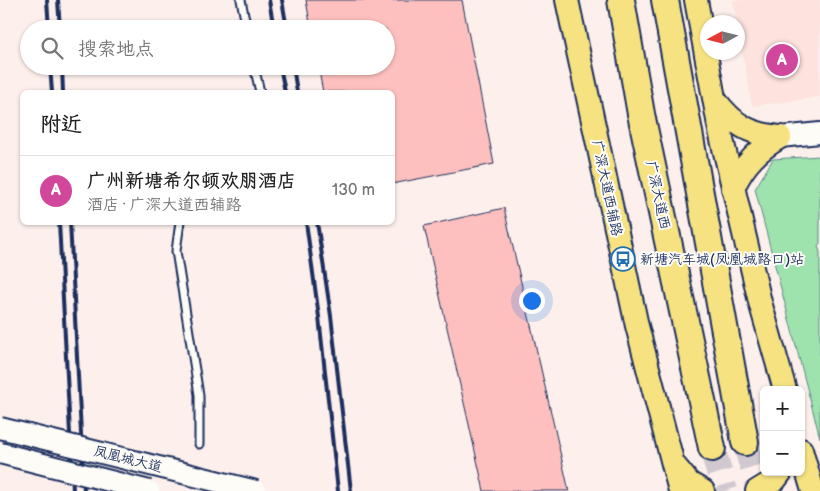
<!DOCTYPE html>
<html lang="zh">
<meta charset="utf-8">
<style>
:root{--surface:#fff;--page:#f2f2f2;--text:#222;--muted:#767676;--line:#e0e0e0;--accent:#7c3aed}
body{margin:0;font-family:"Balsamiq Sans","LXGW WenKai TC",sans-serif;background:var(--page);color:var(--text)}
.controls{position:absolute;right:15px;bottom:15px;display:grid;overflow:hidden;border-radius:8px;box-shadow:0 1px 4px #0004}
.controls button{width:45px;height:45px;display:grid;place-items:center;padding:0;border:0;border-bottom:1px solid var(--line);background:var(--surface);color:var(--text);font:25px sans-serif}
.compass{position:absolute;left:700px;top:15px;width:45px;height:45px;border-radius:50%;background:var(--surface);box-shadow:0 1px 4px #0004;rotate:263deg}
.you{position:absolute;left:531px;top:300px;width:18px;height:18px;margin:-12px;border:4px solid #fff;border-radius:50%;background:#1a73e8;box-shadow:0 0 0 8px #1a73e833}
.badge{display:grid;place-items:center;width:32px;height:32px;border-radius:50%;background:var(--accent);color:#fff;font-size:16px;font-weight:700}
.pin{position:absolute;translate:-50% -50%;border:2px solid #fff;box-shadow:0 1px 5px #0006}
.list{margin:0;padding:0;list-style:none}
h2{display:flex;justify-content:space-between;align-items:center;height:65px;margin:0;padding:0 20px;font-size:21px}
h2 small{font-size:16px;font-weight:400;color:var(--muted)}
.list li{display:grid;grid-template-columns:32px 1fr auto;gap:15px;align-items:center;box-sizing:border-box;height:70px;padding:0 20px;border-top:1px solid var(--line)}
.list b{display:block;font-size:19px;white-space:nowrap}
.list p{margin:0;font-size:16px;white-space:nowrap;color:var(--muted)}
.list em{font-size:16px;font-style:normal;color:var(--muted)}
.icon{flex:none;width:28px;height:28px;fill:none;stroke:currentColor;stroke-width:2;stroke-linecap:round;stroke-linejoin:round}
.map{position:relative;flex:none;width:820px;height:491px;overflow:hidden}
.search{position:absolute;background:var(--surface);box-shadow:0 1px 4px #0004;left:20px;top:20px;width:375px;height:55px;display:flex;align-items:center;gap:12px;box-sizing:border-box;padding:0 18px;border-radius:28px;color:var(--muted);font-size:19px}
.panel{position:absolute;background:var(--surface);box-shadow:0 1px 4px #0004;left:20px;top:90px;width:375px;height:135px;border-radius:8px}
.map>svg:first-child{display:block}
</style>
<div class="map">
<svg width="820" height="491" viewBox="0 0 820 491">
<rect width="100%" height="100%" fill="#fdf0ec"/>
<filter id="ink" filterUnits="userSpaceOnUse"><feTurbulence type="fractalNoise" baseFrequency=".02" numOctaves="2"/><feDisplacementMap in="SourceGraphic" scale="10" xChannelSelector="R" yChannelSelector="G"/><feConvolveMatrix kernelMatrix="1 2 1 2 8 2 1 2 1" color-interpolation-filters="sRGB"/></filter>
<g filter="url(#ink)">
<path fill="#fde2de" d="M 733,0 L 820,0 L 820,97 L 752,106 Z"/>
<path fill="#9ee2ae" stroke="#5c8886" d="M 820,156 L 820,243 L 818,246 L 820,252 L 820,438 L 755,189 L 773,159 Z"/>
<g fill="#fdc0be" stroke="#1b2f5e">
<path d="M 306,0 L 462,0 L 494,164 L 392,184 L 392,92 L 323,92 L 318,66 L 386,66 L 386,29 L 311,29 Z"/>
<path d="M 504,208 L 569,491 L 484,491 L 424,226 Z"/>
</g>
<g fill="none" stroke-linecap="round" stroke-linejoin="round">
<g stroke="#d0c9d0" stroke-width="26" stroke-dasharray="26 13" stroke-linecap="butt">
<path d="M 745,442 L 760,491"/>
<path d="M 712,448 L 725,491"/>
</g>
<g stroke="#1b2f5e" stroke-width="11">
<g id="lane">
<path d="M 241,0 L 247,29"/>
<path d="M 254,66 L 260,92"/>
<path d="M 180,222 L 176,251 L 199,395 L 199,444"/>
</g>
</g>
<g stroke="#1b2f5e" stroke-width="24">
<path id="secondary" d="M 780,137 L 820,133"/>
</g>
<g stroke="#1b2f5e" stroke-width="26">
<g id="primary">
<path d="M 567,0 L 637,326 L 680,491"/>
<path d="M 696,0 L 720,131 L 760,302 L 785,390"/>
<path d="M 715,100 C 734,125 749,134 780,137"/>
<path d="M 733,188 C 744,164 758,150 780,137"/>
<path d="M 801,450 L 813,491"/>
<path d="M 675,466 L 689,483 L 703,491"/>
<path d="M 757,491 L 775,480 L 781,472"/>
</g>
</g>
<g stroke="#1b2f5e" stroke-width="30">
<g id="highway">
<path d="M 621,0 L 641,114 L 712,448"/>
<path d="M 665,0 L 745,442"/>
</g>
</g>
<use href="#lane" stroke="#fdfcf7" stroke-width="7"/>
<use href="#secondary" stroke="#fdfcf7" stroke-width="20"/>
<use href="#primary" stroke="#f7e281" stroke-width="22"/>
<use href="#highway" stroke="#f7e281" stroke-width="26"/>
<g stroke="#1b2f5e" stroke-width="4">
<path d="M 47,0 L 49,29"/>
<path d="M 58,0 L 60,29"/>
<path d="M 269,0 L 274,29"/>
<path d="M 282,0 L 287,29"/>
<path d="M 50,66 L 52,92"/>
<path d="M 62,66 L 63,92"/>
<path d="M 280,66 L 285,92"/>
<path d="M 293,66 L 297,92"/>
<path d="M 59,222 L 73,491"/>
<path d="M 70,222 L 84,491"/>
<path d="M 306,222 L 319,317 L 338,491"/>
<path d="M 317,222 L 331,316 L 351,491"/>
</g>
<g stroke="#1b2f5e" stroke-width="24" stroke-linecap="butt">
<g id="secondary-bridge">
<path d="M 0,428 L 256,491"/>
<path d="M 0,453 L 149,491"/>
</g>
</g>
<use href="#secondary-bridge" stroke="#fdfcf7" stroke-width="20"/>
</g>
</g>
<defs>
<g id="bus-ring" transform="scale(1.25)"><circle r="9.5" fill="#fdfcf7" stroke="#1f6fb2" stroke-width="1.5"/><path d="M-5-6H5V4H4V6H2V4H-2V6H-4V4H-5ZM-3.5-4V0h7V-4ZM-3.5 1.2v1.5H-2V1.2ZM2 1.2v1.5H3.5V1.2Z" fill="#1f6fb2"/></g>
</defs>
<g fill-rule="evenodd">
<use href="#bus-ring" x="623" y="259"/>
</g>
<g text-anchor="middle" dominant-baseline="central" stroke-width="4" stroke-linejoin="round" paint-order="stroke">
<g font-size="14" fill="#1b2f5e" stroke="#fdfcf7">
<text transform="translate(607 188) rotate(78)">广深大道西辅路</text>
<text transform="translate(658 195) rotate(78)">广深大道西</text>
<text transform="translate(128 459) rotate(14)">凤凰城大道</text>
</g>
<g font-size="14" fill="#1b2f5e" stroke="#fdfcf7" text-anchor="start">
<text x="640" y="259">新塘汽车城(凤凰城路口)站</text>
</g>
</g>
</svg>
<div class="controls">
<button>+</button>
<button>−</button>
</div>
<svg class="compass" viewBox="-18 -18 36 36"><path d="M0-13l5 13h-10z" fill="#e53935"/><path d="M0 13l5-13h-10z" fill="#767676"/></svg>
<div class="you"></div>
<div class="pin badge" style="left:782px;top:60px;background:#d1479c">A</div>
<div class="search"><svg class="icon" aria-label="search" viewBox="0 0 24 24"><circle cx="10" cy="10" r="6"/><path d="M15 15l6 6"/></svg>搜索地点</div>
<section class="panel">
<h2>附近<small></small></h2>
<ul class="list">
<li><span class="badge" style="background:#d1479c">A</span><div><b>广州新塘希尔顿欢朋酒店</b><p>酒店 · 广深大道西辅路</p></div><em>130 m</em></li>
</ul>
</section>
</div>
